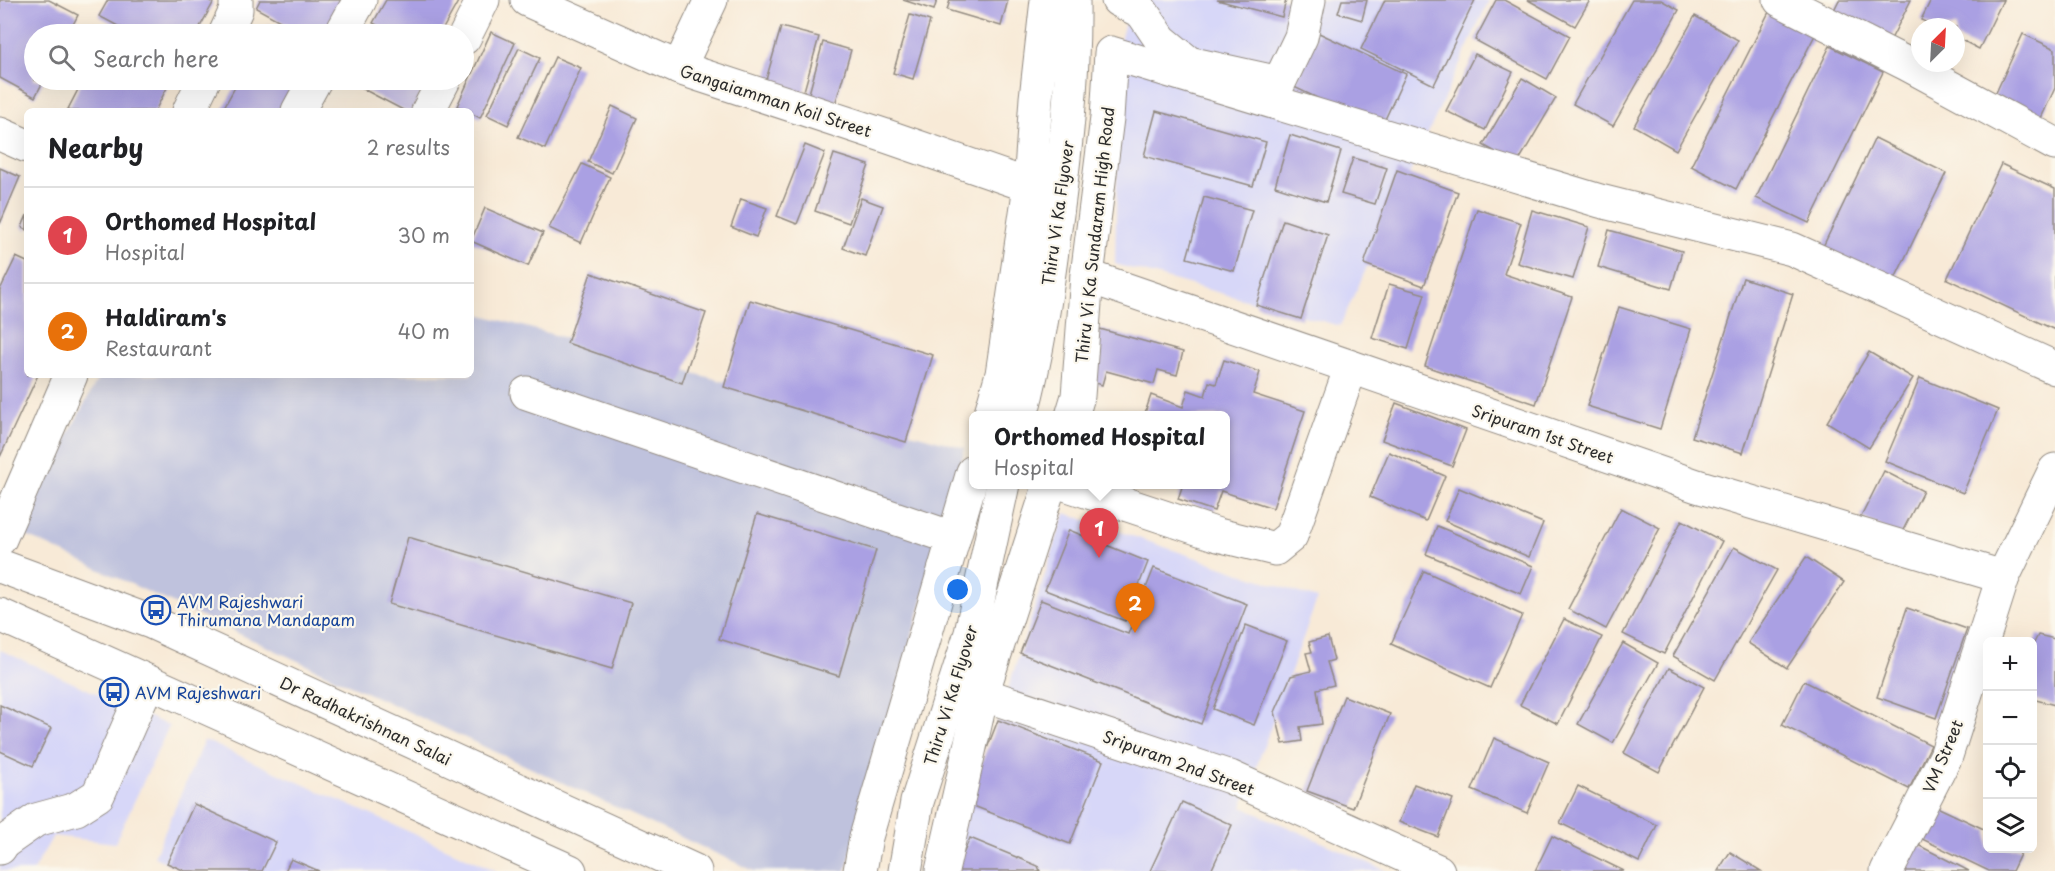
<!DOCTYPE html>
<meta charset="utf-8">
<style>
:root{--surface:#fff;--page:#f6f6f6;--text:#202124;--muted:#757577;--line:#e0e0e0;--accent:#7c3aed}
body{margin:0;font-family:"Playpen Sans",sans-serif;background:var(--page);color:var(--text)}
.controls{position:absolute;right:18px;bottom:18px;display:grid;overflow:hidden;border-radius:9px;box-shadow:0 6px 24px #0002}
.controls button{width:54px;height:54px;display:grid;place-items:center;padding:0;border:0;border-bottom:2px solid var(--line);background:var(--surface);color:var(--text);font:30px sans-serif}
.compass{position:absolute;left:1911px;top:18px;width:54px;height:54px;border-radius:50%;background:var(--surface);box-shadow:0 6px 24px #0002;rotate:24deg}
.you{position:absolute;left:958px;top:590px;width:21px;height:21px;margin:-15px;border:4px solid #fff;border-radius:50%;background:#1a73e8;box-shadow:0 0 0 9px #1a73e833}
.badge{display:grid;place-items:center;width:39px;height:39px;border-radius:50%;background:var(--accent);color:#fff;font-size:20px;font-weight:700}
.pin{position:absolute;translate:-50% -50px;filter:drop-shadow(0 2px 3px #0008)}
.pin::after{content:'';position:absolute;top:32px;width:21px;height:18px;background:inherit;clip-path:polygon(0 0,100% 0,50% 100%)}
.popup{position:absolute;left:969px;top:411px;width:261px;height:78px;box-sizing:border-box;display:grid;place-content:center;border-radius:9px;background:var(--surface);filter:drop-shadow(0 2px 4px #0005);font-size:20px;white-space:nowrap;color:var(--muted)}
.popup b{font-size:22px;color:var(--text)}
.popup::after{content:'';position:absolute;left:50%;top:100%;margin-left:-12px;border:12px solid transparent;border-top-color:var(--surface)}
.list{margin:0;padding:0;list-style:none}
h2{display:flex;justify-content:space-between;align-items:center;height:78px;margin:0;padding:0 24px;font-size:26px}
h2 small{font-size:20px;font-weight:400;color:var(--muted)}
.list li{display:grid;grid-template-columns:39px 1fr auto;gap:18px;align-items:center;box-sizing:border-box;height:96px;padding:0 24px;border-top:2px solid var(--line)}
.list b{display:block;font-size:22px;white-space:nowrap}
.list p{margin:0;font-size:20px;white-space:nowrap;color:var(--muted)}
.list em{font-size:20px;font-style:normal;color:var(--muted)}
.icon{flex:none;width:33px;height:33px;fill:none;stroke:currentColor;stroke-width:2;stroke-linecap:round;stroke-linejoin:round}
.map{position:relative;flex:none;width:2055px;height:871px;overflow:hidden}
.search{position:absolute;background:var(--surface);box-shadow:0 6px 24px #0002;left:24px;top:24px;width:450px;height:66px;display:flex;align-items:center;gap:15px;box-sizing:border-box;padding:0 21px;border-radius:33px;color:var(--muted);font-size:22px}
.panel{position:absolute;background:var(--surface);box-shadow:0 6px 24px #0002;left:24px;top:108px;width:450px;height:270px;border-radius:9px}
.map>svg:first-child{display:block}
</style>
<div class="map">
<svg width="2055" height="871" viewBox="0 0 2055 871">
<rect width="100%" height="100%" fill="#fbf7ec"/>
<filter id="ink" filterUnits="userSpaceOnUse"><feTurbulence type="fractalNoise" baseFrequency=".0167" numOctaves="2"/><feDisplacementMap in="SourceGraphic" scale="12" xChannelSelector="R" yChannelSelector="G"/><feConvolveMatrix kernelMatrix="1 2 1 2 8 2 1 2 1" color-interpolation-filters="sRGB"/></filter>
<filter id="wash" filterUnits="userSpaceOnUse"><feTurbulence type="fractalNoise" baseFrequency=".008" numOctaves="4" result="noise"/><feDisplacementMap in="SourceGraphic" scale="24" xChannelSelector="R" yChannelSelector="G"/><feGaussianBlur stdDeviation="1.35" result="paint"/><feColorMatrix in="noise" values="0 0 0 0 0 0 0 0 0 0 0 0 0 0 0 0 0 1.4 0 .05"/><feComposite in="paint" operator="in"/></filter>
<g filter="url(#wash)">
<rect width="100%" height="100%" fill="#f8ead7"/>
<g fill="#d7d7f8">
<path d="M 1131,0 L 1489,0 L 1340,326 L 1115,264 L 1120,41 Z"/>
<path d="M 1065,513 L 1317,599 L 1242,807 L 1387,871 L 959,871 L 961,834 Z"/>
<path d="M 0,650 L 169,726 L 115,843 L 53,836 L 33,871 L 0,871 Z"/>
<path d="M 204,740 L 497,871 L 185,871 L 154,857 Z"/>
</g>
<path fill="#bfc2dd" d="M 471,312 L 965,448 L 846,871 L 754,871 L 16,531 L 100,375 L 471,375 Z"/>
<g id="blocks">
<g fill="#aaa0e3">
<path d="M 0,0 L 49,0 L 78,15 L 68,34 L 34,34 L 34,80 L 44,80 L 35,97 L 0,78 Z"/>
<path d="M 108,0 L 208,0 L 213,3 L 196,34 L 133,34 L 99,16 Z"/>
<path d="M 260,0 L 352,0 L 334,34 L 304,34 L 256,8 Z"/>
<path d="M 386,0 L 459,0 L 440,34 L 394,34 L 373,23 Z"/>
<path d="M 903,0 L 937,0 L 934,10 Z"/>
<path d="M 950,0 L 1008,0 L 1001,26 L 947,10 Z"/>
<path d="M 1217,0 L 1286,0 L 1282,17 Z"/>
<path d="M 1342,0 L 1367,0 L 1362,20 L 1338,13 Z"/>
<path d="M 1385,0 L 1475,0 L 1434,85 L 1361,49 Z"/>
<path d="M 1496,0 L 1504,0 L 1570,36 L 1547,79 L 1475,40 Z"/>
<path d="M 1528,0 L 1590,0 L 1575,26 Z"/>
<path d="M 1632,0 L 1661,0 L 1679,10 L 1613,126 L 1573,104 Z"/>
<path d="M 1839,0 L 1911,0 L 1887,47 L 1830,18 Z"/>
<path d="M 1931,0 L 2003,0 L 1979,49 L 1956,37 L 1956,27 L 1936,27 L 1921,20 Z"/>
<path d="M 1771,8 L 1817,31 L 1736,189 L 1691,166 Z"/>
<path d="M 910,15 L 930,21 L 913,79 L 893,73 Z"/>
<path d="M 1695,16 L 1738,40 L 1676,150 L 1634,126 Z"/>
<path d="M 269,25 L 286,34 L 263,34 Z"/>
<path d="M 781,27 L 819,37 L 802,98 L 764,87 Z"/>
<path d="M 363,28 L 376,34 L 359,34 Z"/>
<path d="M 491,32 L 515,43 L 480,118 L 471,113 L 471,111 L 457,106 Z"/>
<path d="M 1319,33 L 1406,74 L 1381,128 L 1294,87 Z"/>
<path d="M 2023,34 L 2055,49 L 2055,88 L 2041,118 L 1994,97 Z"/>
<path d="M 823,42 L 851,50 L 834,108 L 807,101 Z"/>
<path d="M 1830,46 L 1883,72 L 1809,223 L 1756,198 Z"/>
<path d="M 519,48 L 540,58 L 508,125 L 487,115 Z"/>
<path d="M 1475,54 L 1513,72 L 1485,130 L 1446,111 Z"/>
<path d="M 555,57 L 581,68 L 545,149 L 518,137 Z"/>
<path d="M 1522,78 L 1556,98 L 1517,164 L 1483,145 Z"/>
<path d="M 83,80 L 171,80 L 155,111 L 67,111 Z"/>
<path d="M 239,80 L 306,80 L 289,111 L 222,111 Z"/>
<path d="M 346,80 L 428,80 L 412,111 L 405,111 Z"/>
<path d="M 612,106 L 637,118 L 612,173 L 588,162 Z"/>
<path d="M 1156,111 L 1266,142 L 1253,186 L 1144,156 Z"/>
<path d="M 1290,135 L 1341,151 L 1326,202 L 1275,186 Z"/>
<path d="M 1875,138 L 1946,173 L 1891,287 L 1820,253 Z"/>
<path d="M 805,145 L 825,153 L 797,224 L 777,216 Z"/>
<path d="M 834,154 L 869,165 L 849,223 L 815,211 Z"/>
<path d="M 1353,158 L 1387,168 L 1375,204 L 1341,194 Z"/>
<path d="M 582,164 L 610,177 L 581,243 L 549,228 Z"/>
<path d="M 2001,164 L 2055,189 L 2055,330 L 1947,279 Z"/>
<path d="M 0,168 L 20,177 L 0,224 Z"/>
<path d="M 1397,170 L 1458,192 L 1424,286 L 1364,264 Z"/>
<path d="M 1204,197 L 1252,210 L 1234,271 L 1187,258 Z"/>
<path d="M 861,198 L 883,206 L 865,256 L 843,248 Z"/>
<path d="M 741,199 L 767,208 L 756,237 L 731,227 Z"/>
<path d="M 485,208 L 543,233 L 528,266 L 471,241 Z"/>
<path d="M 1477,209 L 1521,223 L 1504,274 L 1572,297 L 1536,404 L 1425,366 Z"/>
<path d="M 1532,210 L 1589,227 L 1573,279 L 1517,263 Z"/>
<path d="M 27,215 L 27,230 L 22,227 Z"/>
<path d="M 1283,220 L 1328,235 L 1301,319 L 1256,305 Z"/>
<path d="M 1609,230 L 1682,251 L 1671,289 L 1598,267 Z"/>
<path d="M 16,257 L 27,262 L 27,375 L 38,375 L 0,457 L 0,290 Z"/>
<path d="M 591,273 L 706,313 L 682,383 L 567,343 Z"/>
<path d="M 1743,278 L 1793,294 L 1743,453 L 1692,437 Z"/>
<path d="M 1389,284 L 1425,294 L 1408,349 L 1372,338 Z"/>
<path d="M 750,300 L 933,355 L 906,442 L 724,387 Z"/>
<path d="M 1619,307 L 1691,329 L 1660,429 L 1587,406 Z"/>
<path d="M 1100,329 L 1183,352 L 1177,375 L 1158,370 L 1154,384 L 1106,371 L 1102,385 L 1086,380 Z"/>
<path d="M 1869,352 L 1913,378 L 1869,448 L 1827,422 Z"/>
<path d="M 1224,360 L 1260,372 L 1253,394 L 1305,411 L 1273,508 L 1221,491 L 1214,511 L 1178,499 L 1183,484 L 1225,484 L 1225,416 L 1144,416 L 1151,395 L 1183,407 L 1188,390 L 1205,396 L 1209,382 L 1216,384 Z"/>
<path d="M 1920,378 L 1998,410 L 1963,493 L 1885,461 Z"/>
<path d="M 1396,403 L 1466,430 L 1452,466 L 1382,440 Z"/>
<path d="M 1389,452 L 1445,476 L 1426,521 L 1370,497 Z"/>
<path d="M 1884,471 L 1923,491 L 1900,536 L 1861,517 Z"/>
<path d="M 1459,488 L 1543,523 L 1529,557 L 1445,521 Z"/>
<path d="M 1621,508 L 1660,528 L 1606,629 L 1568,609 Z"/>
<path d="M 757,514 L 876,550 L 839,676 L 719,639 Z"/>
<path d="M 1682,520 L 1722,541 L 1664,654 L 1623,634 Z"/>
<path d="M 1437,526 L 1533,566 L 1521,594 L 1426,554 Z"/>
<path d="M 1069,530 L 1148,562 L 1125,621 L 1045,590 Z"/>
<path d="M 408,537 L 631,603 L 612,669 L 389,604 Z"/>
<path d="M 1734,547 L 1777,570 L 1715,680 L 1673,656 Z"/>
<path d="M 1806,557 L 1844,582 L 1787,668 L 1748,643 Z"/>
<path d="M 1154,568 L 1247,604 L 1201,724 L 1020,653 L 1041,600 L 1128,634 Z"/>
<path d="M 1424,571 L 1522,615 L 1490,688 L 1391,644 Z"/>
<path d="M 1907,608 L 1967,629 L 1936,718 L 1877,697 Z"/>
<path d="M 1564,619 L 1602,637 L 1558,724 L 1520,705 Z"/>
<path d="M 1246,625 L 1287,641 L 1254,725 L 1213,709 Z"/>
<path d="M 2038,635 L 2055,639 L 2055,705 L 2032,699 L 2032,647 Z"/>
<path d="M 1328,637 L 1334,660 L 1327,662 L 1334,685 L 1317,689 L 1322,724 L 1300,727 L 1302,741 L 1283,744 L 1275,712 L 1291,676 L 1311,671 L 1306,653 L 1312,652 L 1309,642 Z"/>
<path d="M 1623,643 L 1658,663 L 1613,743 L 1578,724 Z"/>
<path d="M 1669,668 L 1704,687 L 1659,772 L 1624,753 Z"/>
<path d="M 1804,681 L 1931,745 L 1909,789 L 1782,725 Z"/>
<path d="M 1344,696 L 1390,714 L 1353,808 L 1307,791 Z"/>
<path d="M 0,705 L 51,728 L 33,766 L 0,751 Z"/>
<path d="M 998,720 L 1103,761 L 1070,844 L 966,803 Z"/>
<path d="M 1494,738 L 1549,762 L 1527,813 L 1472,790 Z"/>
<path d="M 1414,784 L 1453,799 L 1438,837 L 1399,822 Z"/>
<path d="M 1578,786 L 1657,825 L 1639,862 L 1560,823 Z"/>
<path d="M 1182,802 L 1232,825 L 1211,871 L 1150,871 Z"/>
<path d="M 194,804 L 276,842 L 262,871 L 185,871 L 167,863 Z"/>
<path d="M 1937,807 L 1988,831 L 1988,848 L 2023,848 L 2012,871 L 1989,871 L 1922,839 Z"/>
<path d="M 1552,836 L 1624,871 L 1535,871 Z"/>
<path d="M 970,838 L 1038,866 L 1040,871 L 958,871 L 958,866 Z"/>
<path d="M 1916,844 L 1969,871 L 1903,871 Z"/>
<path d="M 1730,852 L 1761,871 L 1718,871 Z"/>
<path d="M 291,859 L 319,871 L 285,871 Z"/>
</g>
</g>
</g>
<g filter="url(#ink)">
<use href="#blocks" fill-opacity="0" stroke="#928a81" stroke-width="1.5"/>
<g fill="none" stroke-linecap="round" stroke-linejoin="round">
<g stroke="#928a81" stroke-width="35">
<g id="minor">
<path d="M 527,0 L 679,68 L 886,136 L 1030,186"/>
<path d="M 1118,0 L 1142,12 L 1161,40 L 1189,63 L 1279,83 L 1301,37 L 1309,0"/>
<path d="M 1780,0 L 1907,64 L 2055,144"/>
<path d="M 225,34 L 236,10 L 236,0"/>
<path d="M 341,34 L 360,0"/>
<path d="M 464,38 L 483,0"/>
<path d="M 679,68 L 711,0"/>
<path d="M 189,111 L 204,80"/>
<path d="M 298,111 L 315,80"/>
<path d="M 428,111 L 444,80"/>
<path d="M 0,134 L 27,146"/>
<path d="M 1087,276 L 1697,486 L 2003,577"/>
<path d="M 527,393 L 953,538"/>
<path d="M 990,416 L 1002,374 L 1030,186 L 1036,98 L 1047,0"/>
<path d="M 1072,416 L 1078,396 L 1087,276 L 1107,118 L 1111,53 L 1600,201 L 1792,249 L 2055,368"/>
<path d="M 1065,484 L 1218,535 L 1275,549 L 1291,536 L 1351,367"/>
<path d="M 0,539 L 71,375"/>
<path d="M 982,694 L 1230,777 L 1438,871"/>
<path d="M 0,848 L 3,843 L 36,820 L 76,809 L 98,795 L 148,682"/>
<path d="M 860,871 L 866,837 L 973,472"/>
<path d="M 942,871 L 982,694 L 1050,484"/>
<path d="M 1887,871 L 1946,756 L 2003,577 L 2055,470"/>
</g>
</g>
<g stroke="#928a81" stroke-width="35">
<g id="major">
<path d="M 1021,416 C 1037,357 1046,297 1054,236 C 1065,158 1074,79 1073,0"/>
<path d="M 0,566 L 151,622 L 695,871"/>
<path d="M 0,615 L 570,871"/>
<path d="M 905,871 L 917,802 L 971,633 L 1003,484"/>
</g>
</g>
<use href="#minor" stroke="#fff" stroke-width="33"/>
<use href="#major" stroke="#fff" stroke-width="33"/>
</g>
</g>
<defs>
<g id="bus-ring" transform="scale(1.5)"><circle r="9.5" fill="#fbf7ec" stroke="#1a4fb4" stroke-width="1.5"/><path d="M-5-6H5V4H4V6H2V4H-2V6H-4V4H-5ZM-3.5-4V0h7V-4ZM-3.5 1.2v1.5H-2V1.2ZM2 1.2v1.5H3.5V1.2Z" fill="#1a4fb4"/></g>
</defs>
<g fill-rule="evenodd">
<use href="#bus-ring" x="156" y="610"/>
<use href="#bus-ring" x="114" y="692"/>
</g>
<g text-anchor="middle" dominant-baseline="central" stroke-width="4.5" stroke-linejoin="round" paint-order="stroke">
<g font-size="16" fill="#2b2b2b" stroke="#fbf7ec">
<text transform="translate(776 100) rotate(18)">Gangaiamman Koil Street</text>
<text transform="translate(1057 213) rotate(-82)">Thiru Vi Ka Flyover</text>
<text transform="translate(1094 235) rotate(-84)">Thiru Vi Ka Sundaram High Road</text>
<text transform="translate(1543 433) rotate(19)">Sripuram 1st Street</text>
<text transform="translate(950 695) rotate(-73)">Thiru Vi Ka Flyover</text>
<text transform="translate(366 720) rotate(25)">Dr Radhakrishnan Salai</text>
<text transform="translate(1942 756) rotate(-67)">VM Street</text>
<text transform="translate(1179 762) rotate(20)">Sripuram 2nd Street</text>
</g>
<g font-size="16" fill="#164399" stroke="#fbf7ec" text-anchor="start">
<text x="177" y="601">AVM Rajeshwari<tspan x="177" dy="18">Thirumana Mandapam</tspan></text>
<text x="135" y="692">AVM Rajeshwari</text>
</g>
</g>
</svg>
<div class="controls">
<button>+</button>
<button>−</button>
<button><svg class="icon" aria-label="locate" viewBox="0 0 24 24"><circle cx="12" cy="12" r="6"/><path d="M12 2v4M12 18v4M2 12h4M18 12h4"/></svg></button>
<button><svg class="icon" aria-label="layers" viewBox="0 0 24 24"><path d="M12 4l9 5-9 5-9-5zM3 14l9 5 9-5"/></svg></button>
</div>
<svg class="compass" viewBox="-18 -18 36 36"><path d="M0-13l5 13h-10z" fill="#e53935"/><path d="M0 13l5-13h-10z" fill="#757577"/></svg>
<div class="you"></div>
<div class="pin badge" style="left:1099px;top:558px;background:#e0444e">1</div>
<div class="popup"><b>Orthomed Hospital</b>Hospital</div>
<div class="pin badge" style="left:1135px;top:633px;background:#e8710a">2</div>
<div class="search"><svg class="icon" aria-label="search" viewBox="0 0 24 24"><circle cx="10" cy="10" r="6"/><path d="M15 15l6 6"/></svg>Search here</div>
<section class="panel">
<h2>Nearby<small>2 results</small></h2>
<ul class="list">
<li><span class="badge" style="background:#e0444e">1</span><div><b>Orthomed Hospital</b><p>Hospital</p></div><em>30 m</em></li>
<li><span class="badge" style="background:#e8710a">2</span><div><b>Haldiram's</b><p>Restaurant</p></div><em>40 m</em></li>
</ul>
</section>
</div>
